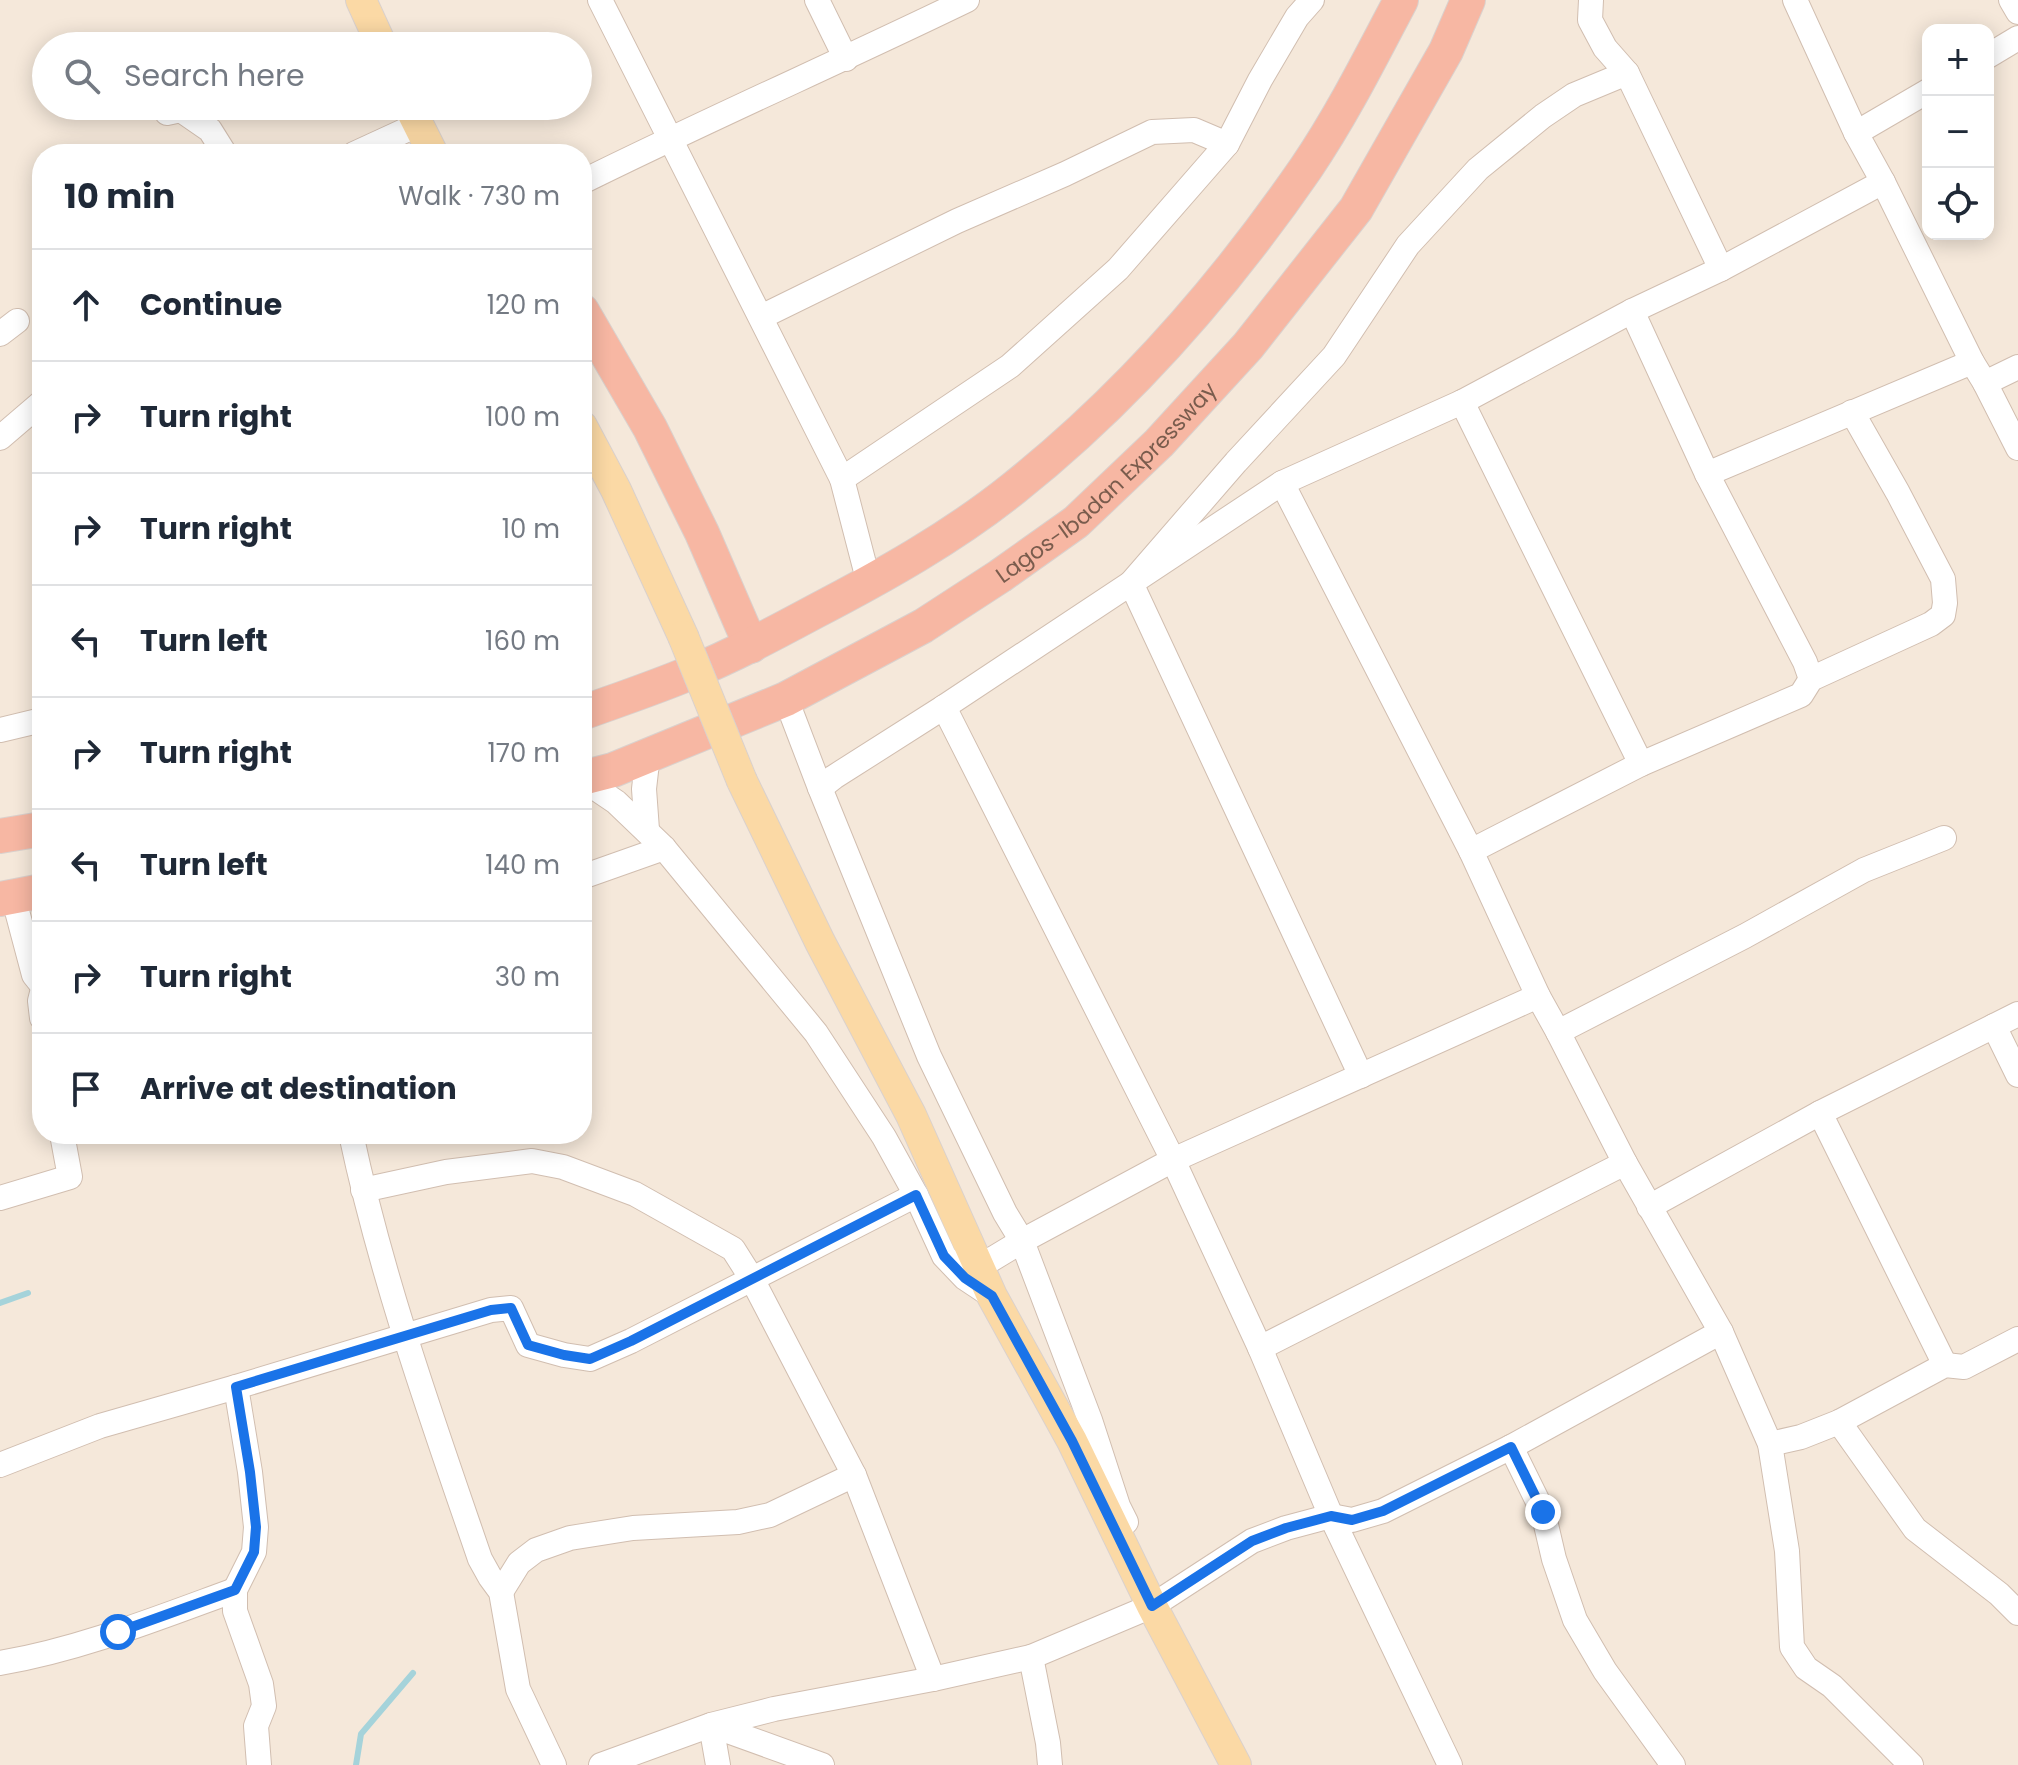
<!DOCTYPE html>
<meta charset="utf-8">
<style>
:root{--surface:#fff;--page:#f2f2f3;--text:#1f2937;--muted:#747a83;--line:#e0e1e3}
body{margin:0;font-family:Poppins,sans-serif;background:var(--page);color:var(--text)}
.controls{position:absolute;right:24px;top:24px;display:grid;overflow:hidden;border-radius:16px;box-shadow:0 4px 20px #0003}
.controls button{width:72px;height:72px;display:grid;place-items:center;padding:0;border:0;border-bottom:2px solid var(--line);background:var(--surface);color:var(--text);font:40px sans-serif}
.stop{position:absolute;width:24px;height:24px;margin:-18px;border:6px solid #1a73e8;border-radius:50%;background:#fff}
.stop.end{background:#1a73e8;border-color:#fff;box-shadow:0 2px 8px #0008}
.list{margin:0;padding:0;list-style:none}
h2{display:flex;justify-content:space-between;align-items:center;height:104px;margin:0;padding:0 32px;font-size:34px}
h2 small{font-size:26px;font-weight:400;color:var(--muted)}
.list li{display:grid;grid-template-columns:52px 1fr auto;gap:24px;align-items:center;box-sizing:border-box;height:112px;padding:0 32px;border-top:2px solid var(--line)}
.list b{display:block;font-size:30px;white-space:nowrap}
.list em{font-size:26px;font-style:normal;color:var(--muted)}
.icon{flex:none;width:44px;height:44px;fill:none;stroke:currentColor;stroke-width:2;stroke-linecap:round;stroke-linejoin:round}
.map{position:relative;flex:none;width:2018px;height:1765px;overflow:hidden}
.search{position:absolute;background:var(--surface);box-shadow:0 4px 20px #0003;left:32px;top:32px;width:560px;height:88px;display:flex;align-items:center;gap:20px;box-sizing:border-box;padding:0 28px;border-radius:44px;color:var(--muted);font-size:30px}
.panel{position:absolute;background:var(--surface);box-shadow:0 4px 20px #0003;left:32px;top:144px;width:560px;height:1000px;border-radius:32px}
.map>svg:first-child{display:block}
</style>
<div class="map">
<svg width="2018" height="1765" viewBox="0 0 2018 1765">
<rect width="100%" height="100%" fill="#fdf6ec"/>
<path fill="#f5e8da" fill-rule="evenodd" d="M 0,0 L 2018,0 L 2018,1765 L 0,1765 ZM 1928,30 L 1988,30 L 1988,234 L 1928,234 ZM 46,46 L 578,46 L 578,106 L 46,106 ZM 42,154 L 582,154 L 582,1134 L 42,1134 Z"/>
<g fill="none" stroke-linecap="round" stroke-linejoin="round">
<g stroke="#a5d3da" stroke-width="6">
<path d="M 0,1303 L 28,1293"/>
<path d="M 356,1765 L 361,1734 L 413,1673"/>
</g>
<g stroke="#d1beb0" stroke-width="26">
<g id="minor">
<path d="M 600,0 L 842,479 L 869,583"/>
<path d="M 817,0 L 846,59"/>
<path d="M 1591,0 L 1590,20 L 1605,48 L 1627,73 L 1721,269"/>
<path d="M 1795,0 L 1856,133 L 1883,182 L 1972,362 L 1985,383 L 2018,448"/>
<path d="M 2011,0 L 2018,12"/>
<path d="M 1988,56 L 2018,38"/>
<path d="M 167,113 L 181,110 L 210,130 L 225,154"/>
<path d="M 1856,133 L 1928,91"/>
<path d="M 354,154 L 417,125"/>
<path d="M 582,182 C 709,119 839,62 967,0"/>
<path d="M 1632,311 L 1707,474 L 1805,662 L 1811,679"/>
<path d="M 761,317 L 957,221 L 1065,174 L 1152,132 L 1194,130 L 1227,144"/>
<path d="M 0,334 L 17,321"/>
<path d="M 1985,383 L 2018,367"/>
<path d="M 1462,402 L 1641,764"/>
<path d="M 0,438 L 42,402"/>
<path d="M 1707,474 L 1972,362"/>
<path d="M 842,479 L 1010,366 L 1118,269 L 1227,144 L 1260,80 L 1297,17 L 1312,0"/>
<path d="M 1282,483 L 1471,851 L 1538,996 L 1558,1032 L 1625,1163 L 1721,1332 L 1770,1444 L 1787,1551 L 1792,1647 L 1806,1668 L 1832,1686 L 1911,1765"/>
<path d="M 786,699 L 820,788 L 929,1056 L 1005,1213 L 1022,1241 L 1090,1420 L 1118,1506 L 1126,1522"/>
<path d="M 944,707 L 1173,1160 L 1260,1348 L 1331,1516 L 1450,1765"/>
<path d="M 0,730 L 42,720"/>
<path d="M 582,779 L 616,802 L 664,848 L 816,1033 L 884,1137 L 916,1195 L 944,1256 L 965,1278 L 992,1296"/>
<path d="M 820,788 L 834,777 L 944,707 L 1282,483 L 1462,402 L 1632,311 L 1721,269 L 1883,182"/>
<path d="M 647,830 L 644,789 L 648,754"/>
<path d="M 1471,851 L 1641,764 L 1801,695 L 1811,679 L 1931,624 L 1943,615 L 1945,603 L 1943,579 L 1898,493 L 1852,412"/>
<path d="M 582,877 L 664,848"/>
<path d="M 13,896 L 34,975 L 42,985"/>
<path d="M 42,993 L 40,1001 L 42,1018"/>
<path d="M 1994,1026 L 2018,1075"/>
<path d="M 1558,1032 L 1745,936 L 1864,870 L 1944,838"/>
<path d="M 1361,1076 L 1131,583 L 1236,462 L 1334,356 L 1408,245 L 1478,169 L 1543,116 L 1574,95 L 1627,73"/>
<path d="M 1820,1113 L 1945,1365"/>
<path d="M 351,1134 C 382,1280 432,1419 480,1559 L 490,1577 L 501,1592 L 518,1689 L 554,1765"/>
<path d="M 363,1190 L 446,1172 L 532,1161 L 563,1167 L 635,1194 L 733,1249 L 752,1279 L 854,1475 L 933,1679"/>
<path d="M 0,1198 L 70,1177 L 62,1134"/>
<path d="M 1649,1207 L 1820,1113 L 2018,1014"/>
<path d="M 979,1267 L 1022,1241 L 1173,1160 L 1538,996"/>
<path d="M 1260,1348 L 1625,1163"/>
<path d="M 236,1387 L 250,1472 L 256,1527 L 254,1552 L 235,1590 L 235,1611 L 261,1684 L 264,1706 L 256,1726 L 259,1765"/>
<path d="M 1839,1422 L 1915,1529 L 1999,1594 L 2018,1613"/>
<path d="M 1770,1444 L 1801,1437 L 1839,1422 L 1945,1365 L 1964,1367 L 2018,1339"/>
<path d="M 1511,1447 L 1543,1512 L 1554,1559 L 1575,1620 L 1605,1671 L 1673,1765"/>
<path d="M 0,1465 L 100,1426 L 236,1387 L 491,1310 L 511,1308 L 528,1345 L 564,1355 L 590,1359 L 631,1341 L 916,1195"/>
<path d="M 501,1592 L 519,1563 L 536,1550 L 570,1538 L 633,1528 L 738,1522 L 770,1515 L 854,1475"/>
<path d="M 0,1663 C 81,1649 158,1618 235,1590"/>
<path d="M 601,1765 L 711,1725 L 774,1709 L 933,1679 L 1031,1657"/>
<path d="M 718,1765 L 711,1725 L 822,1765"/>
<path d="M 1050,1765 L 1048,1743 L 1031,1657 L 1152,1606 L 1252,1541 L 1286,1528 L 1331,1516 L 1352,1520 L 1383,1511 L 1511,1447 L 1721,1332"/>
</g>
</g>
<g stroke="#dad1cd" stroke-width="32">
<g id="major">
<path d="M 361,0 L 382,46"/>
<path d="M 409,106 L 433,154"/>
<path d="M 582,426 L 616,490 L 683,636"/>
<path d="M 742,781 L 820,942 L 911,1115 L 992,1296 L 1072,1441 L 1152,1606 L 1236,1765"/>
</g>
</g>
<g stroke="#dad1cd" stroke-width="36">
<g id="highway">
<path d="M 582,311 L 650,428 L 702,533 L 751,646"/>
<path d="M 582,713 C 618,700 654,688 690,673 C 732,656 773,634 814,612 C 883,576 953,537 1014,488 C 1127,398 1224,287 1306,168 C 1342,115 1371,57 1401,0"/>
<path id="s1" d="M 582,778 L 613,770 L 786,699 L 923,626 L 1000,576 L 1076,522 L 1159,443 L 1248,346 L 1356,209 L 1446,51 L 1468,0"/>
<path d="M 0,836 L 42,829"/>
<path d="M 0,899 L 42,891"/>
</g>
</g>
<use href="#minor" stroke="#fff" stroke-width="24"/>
<use href="#major" stroke="#fbd9a5" stroke-width="30"/>
<use href="#highway" stroke="#f7b7a3" stroke-width="34"/>
<g stroke="#dad1cd" stroke-width="32" stroke-linecap="butt">
<path id="major-bridge" d="M 683,636 L 742,781"/>
</g>
<use href="#major-bridge" stroke="#fbd9a5" stroke-width="30"/>
</g>
<g fill="none" stroke-linecap="round" stroke-linejoin="round">
<path stroke="#1a73e8" stroke-width="10" d="M 118,1632 L 235,1590 L 254,1552 L 256,1527 L 250,1472 L 236,1387 L 491,1310 L 511,1308 L 528,1345 L 564,1355 L 590,1359 L 631,1341 L 916,1195 L 944,1256 L 965,1278 L 992,1296 L 1072,1441 L 1152,1606 L 1252,1541 L 1286,1528 L 1331,1516 L 1352,1520 L 1383,1511 L 1511,1447 L 1543,1512"/>
</g>
<g text-anchor="middle" dominant-baseline="central" stroke-width="7" stroke-linejoin="round" paint-order="stroke">
<g font-size="22" fill="#7a5c4d" stroke="#fffaf3">
<text stroke="none"><textPath href="#s1" startOffset="608">Lagos-Ibadan Expressway</textPath></text>
</g>
</g>
</svg>
<div class="controls">
<button>+</button>
<button>−</button>
<button><svg class="icon" aria-label="locate" viewBox="0 0 24 24"><circle cx="12" cy="12" r="6"/><path d="M12 2v4M12 18v4M2 12h4M18 12h4"/></svg></button>
</div>
<div class="stop" style="left:118px;top:1632px"></div>
<div class="stop end" style="left:1543px;top:1512px"></div>
<div class="search"><svg class="icon" aria-label="search" viewBox="0 0 24 24"><circle cx="10" cy="10" r="6"/><path d="M15 15l6 6"/></svg>Search here</div>
<section class="panel">
<h2>10 min<small>Walk · 730 m</small></h2>
<ul class="list">
<li><svg class="icon" aria-label="ahead" viewBox="0 0 24 24"><path d="M12 20V5M6 11l6-6 6 6"/></svg><div><b>Continue</b></div><em>120 m</em></li>
<li><svg class="icon" aria-label="right" viewBox="0 0 24 24"><path d="M7 20v-9h11M14 6l5 5-5 5"/></svg><div><b>Turn right</b></div><em>100 m</em></li>
<li><svg class="icon" aria-label="right" viewBox="0 0 24 24"><path d="M7 20v-9h11M14 6l5 5-5 5"/></svg><div><b>Turn right</b></div><em>10 m</em></li>
<li><svg class="icon" aria-label="left" viewBox="0 0 24 24"><path d="M17 20v-9H6M10 6l-5 5 5 5"/></svg><div><b>Turn left</b></div><em>160 m</em></li>
<li><svg class="icon" aria-label="right" viewBox="0 0 24 24"><path d="M7 20v-9h11M14 6l5 5-5 5"/></svg><div><b>Turn right</b></div><em>170 m</em></li>
<li><svg class="icon" aria-label="left" viewBox="0 0 24 24"><path d="M17 20v-9H6M10 6l-5 5 5 5"/></svg><div><b>Turn left</b></div><em>140 m</em></li>
<li><svg class="icon" aria-label="right" viewBox="0 0 24 24"><path d="M7 20v-9h11M14 6l5 5-5 5"/></svg><div><b>Turn right</b></div><em>30 m</em></li>
<li><svg class="icon" aria-label="arrive" viewBox="0 0 24 24"><path d="M6 21V4h12l-3 4 3 4H6"/></svg><div><b>Arrive at destination</b></div></li>
</ul>
</section>
</div>
